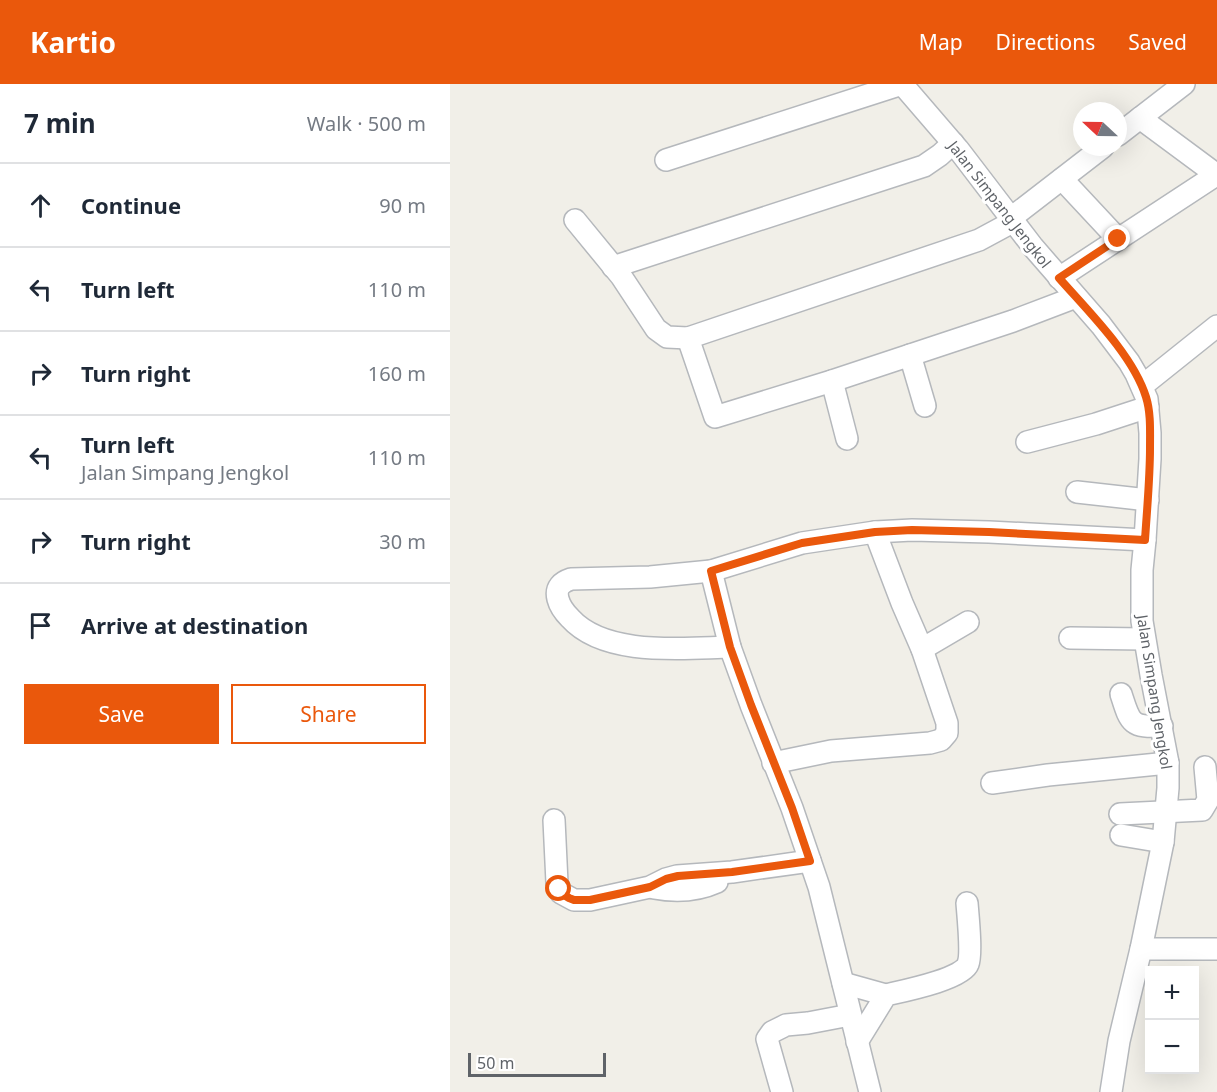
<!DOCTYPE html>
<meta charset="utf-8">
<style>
:root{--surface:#fff;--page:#f6f6f7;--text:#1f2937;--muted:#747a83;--line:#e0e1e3;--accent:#ea580c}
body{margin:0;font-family:"Noto Sans",sans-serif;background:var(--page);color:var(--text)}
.controls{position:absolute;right:18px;bottom:18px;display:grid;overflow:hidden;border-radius:0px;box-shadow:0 6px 24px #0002}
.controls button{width:54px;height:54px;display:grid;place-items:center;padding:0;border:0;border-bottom:2px solid var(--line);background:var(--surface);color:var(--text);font:30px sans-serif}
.compass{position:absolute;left:623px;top:18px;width:54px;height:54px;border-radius:50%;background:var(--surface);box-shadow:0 6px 24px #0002;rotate:292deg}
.scale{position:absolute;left:18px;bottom:15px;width:138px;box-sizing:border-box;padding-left:6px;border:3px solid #5f6368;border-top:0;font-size:16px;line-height:21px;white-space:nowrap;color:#5f6368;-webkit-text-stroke:4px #fff;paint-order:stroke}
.stop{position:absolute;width:18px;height:18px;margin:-14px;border:4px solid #ea580c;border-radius:50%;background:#fff}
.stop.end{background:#ea580c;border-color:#fff;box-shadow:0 2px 6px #0008}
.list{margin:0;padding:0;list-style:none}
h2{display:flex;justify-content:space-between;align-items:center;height:78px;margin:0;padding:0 24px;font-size:26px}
h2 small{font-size:20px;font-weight:400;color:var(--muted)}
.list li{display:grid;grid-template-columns:39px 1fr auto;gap:18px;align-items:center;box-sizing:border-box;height:84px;padding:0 24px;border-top:2px solid var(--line)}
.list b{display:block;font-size:22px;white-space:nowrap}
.list p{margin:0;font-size:20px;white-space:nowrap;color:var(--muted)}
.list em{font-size:20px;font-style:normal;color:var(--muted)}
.actions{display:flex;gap:12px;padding:18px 24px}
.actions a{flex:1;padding:14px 0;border:2px solid var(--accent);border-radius:0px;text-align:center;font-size:21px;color:var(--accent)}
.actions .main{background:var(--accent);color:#fff}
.icon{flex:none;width:33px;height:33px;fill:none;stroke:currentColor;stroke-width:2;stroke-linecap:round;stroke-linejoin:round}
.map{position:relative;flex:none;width:767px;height:1008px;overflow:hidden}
header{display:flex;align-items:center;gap:36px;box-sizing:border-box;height:84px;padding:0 30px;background:var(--accent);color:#fff}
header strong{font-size:28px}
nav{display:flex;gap:33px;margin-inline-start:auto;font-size:21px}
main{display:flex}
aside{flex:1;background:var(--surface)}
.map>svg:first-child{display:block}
</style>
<header>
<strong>Kartio</strong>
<nav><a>Map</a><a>Directions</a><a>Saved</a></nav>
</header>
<main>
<aside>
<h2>7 min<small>Walk · 500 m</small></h2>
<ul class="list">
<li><svg class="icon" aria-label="ahead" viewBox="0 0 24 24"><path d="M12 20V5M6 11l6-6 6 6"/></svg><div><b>Continue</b></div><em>90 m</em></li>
<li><svg class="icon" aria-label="left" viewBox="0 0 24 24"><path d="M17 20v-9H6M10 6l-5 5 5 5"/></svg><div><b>Turn left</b></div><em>110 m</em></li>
<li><svg class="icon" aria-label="right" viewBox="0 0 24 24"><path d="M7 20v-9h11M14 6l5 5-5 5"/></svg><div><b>Turn right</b></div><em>160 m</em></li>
<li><svg class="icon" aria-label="left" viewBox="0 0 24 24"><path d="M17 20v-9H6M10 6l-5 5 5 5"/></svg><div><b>Turn left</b><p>Jalan Simpang Jengkol</p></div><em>110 m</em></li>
<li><svg class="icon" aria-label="right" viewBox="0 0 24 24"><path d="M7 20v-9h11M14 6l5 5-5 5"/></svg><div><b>Turn right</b></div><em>30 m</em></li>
<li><svg class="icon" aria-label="arrive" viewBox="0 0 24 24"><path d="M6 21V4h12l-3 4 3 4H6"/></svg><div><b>Arrive at destination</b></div></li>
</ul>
<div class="actions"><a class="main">Save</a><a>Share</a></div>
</aside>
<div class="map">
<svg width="767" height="1008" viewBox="0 0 767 1008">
<rect width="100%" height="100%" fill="#f1efe8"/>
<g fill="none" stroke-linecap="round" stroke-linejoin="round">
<g stroke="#b5b8bc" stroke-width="24">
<g id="minor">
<path d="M 690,34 L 767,91"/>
<path d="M 668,51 L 734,0"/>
<path d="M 216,76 L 452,0 L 508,65 L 583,163 L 651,241 L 679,278 L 686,290 L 697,315 L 700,349 L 700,375 L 695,456 L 692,486 L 692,537 L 701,591 L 718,679 L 718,704 L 713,758 L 691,865 L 669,957 L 661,1008"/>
<path d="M 612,95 L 668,155"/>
<path d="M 125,136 L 171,192 L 206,245 L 217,253 L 238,254"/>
<path d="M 163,183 L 474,82 L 490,71 L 503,59"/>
<path d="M 609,194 L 766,91"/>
<path d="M 626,213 L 563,237 L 382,297 L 265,333 L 238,254 L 529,156 L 555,142 L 561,134 L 653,63"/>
<path d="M 460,271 L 475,322"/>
<path d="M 382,297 L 397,355"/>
<path d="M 692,302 L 767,242"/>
<path d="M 577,358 L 646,340 L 698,323"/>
<path d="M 627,408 L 698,416"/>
<path d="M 261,487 L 280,563 L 301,621 L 342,724 L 369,803 L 420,1008"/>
<path d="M 620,554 L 694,555"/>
<path d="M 280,563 C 233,564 155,573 120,534 C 115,529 110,523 108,515 C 105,503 112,498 121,495 L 200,493 L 261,487 L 352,459 L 425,448 L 462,446 L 539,448 L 695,456"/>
<path d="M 472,565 L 518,538"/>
<path d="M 671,610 C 680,638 680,644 712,642"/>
<path d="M 323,679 L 381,667 L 480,659 L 491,656 L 497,649 L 497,639 L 472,565 L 452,519 L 425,448"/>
<path d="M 542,699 L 598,691 L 718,679"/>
<path d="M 670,730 L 752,726 L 758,716 L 755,683"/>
<path d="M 104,736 L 107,799 L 111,809 L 124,816 L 140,816 L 200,803 L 216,795 L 227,792 L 282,788 L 360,777"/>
<path d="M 671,751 L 713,758"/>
<path d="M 204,804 C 225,808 247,807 267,798"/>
<path d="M 691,865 L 767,865"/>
<path d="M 393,899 L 436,911"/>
<path d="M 407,958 L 436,911 C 453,907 513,895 518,880 C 522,870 518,832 517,819"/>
<path d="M 332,1008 L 317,955 L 322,948 L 336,941 L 358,939 L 400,931"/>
</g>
</g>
<use href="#minor" stroke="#fff" stroke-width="21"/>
</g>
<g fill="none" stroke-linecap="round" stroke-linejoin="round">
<path stroke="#ea580c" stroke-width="8" d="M 109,805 L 111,809 L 119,814 L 124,816 L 140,816 L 200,803 L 216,795 L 228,792 L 282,788 L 360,777 L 342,724 L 301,621 L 280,563 L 261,487 L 352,459 L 425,448 L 462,446 L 539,448 L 695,456 C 697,425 700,394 700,364 C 700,347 701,329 696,313 C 683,271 638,227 609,194 L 668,155"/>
</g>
<g text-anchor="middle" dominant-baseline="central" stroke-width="6" stroke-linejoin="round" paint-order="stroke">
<g font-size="15" fill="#5f6368" stroke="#fff">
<text transform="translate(550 120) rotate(52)">Jalan Simpang Jengkol</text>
<text transform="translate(705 608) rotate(81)">Jalan Simpang Jengkol</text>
</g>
</g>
</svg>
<div class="controls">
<button>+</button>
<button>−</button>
</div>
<svg class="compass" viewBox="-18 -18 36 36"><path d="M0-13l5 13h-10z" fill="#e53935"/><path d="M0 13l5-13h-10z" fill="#747a83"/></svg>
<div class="scale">50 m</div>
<div class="stop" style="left:109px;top:805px"></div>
<div class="stop end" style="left:668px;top:155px"></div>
</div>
</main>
